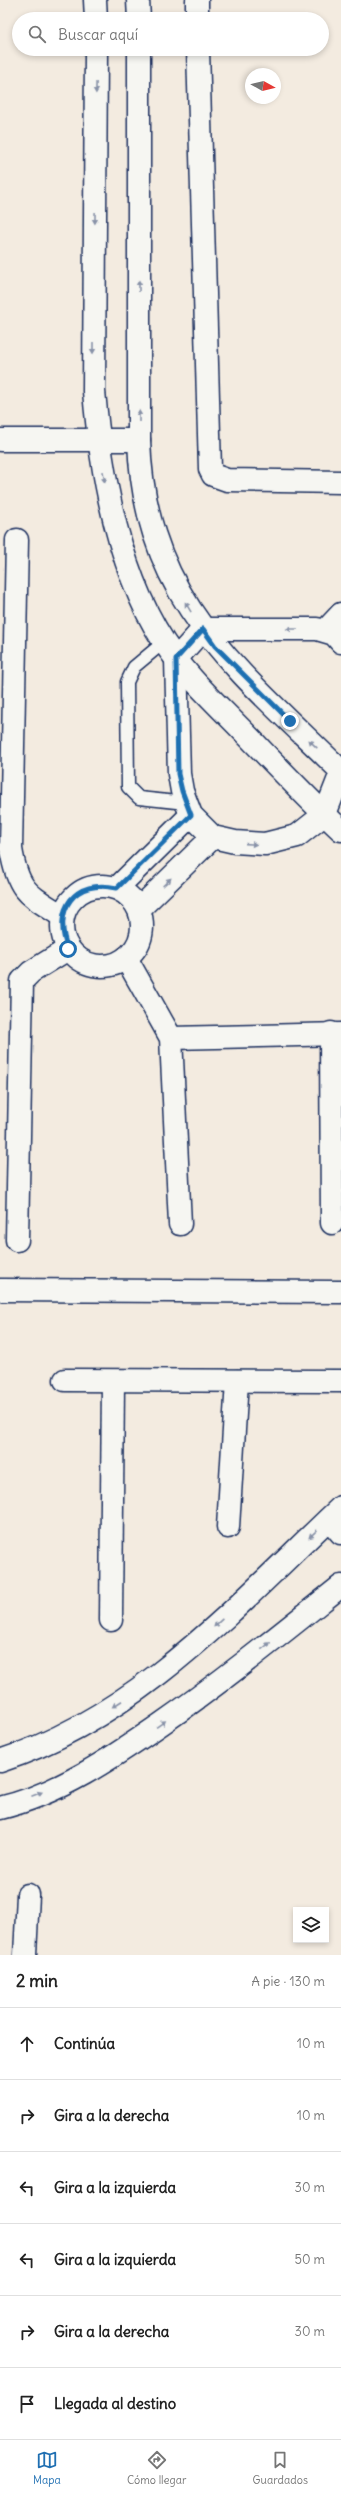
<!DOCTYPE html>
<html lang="es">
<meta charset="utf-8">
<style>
:root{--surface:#fff;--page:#f2f2f2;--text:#222;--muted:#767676;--line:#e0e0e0;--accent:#1f6fb2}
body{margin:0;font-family:Delius,sans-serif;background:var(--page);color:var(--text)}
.controls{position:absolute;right:12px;bottom:12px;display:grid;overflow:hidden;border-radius:0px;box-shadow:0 2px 6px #0003}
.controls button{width:36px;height:36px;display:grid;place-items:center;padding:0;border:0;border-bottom:1px solid var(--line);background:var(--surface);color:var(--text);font:20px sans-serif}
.compass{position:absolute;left:245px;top:68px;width:36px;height:36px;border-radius:50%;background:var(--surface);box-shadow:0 2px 6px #0003;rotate:98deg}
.stop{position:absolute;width:12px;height:12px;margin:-9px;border:3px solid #1f6fb2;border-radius:50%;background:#fff}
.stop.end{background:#1f6fb2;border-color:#fff;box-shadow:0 1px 4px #0008}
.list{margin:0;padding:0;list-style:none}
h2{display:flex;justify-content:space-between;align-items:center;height:52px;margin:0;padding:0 16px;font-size:17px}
h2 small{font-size:13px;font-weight:400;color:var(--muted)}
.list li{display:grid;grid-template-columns:26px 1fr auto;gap:12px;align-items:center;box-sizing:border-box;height:72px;padding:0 16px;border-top:1px solid var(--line)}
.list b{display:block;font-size:15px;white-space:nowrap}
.list em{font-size:13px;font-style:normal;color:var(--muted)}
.icon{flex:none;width:22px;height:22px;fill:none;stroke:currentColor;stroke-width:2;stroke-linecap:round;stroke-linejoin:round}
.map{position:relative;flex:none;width:341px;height:1955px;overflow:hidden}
.search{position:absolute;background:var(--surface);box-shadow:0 2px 6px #0003;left:12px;right:12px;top:12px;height:44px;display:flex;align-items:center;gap:10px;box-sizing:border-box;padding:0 14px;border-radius:22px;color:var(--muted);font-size:15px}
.sheet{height:484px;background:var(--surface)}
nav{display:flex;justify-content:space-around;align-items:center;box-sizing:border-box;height:56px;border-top:1px solid var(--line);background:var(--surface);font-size:11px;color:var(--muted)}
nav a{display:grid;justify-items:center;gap:2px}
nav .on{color:var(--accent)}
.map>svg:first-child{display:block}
</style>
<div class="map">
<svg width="341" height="1955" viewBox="0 0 341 1955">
<rect width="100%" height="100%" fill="#f3ebe0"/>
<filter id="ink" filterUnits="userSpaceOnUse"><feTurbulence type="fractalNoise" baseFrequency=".025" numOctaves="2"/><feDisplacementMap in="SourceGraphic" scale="8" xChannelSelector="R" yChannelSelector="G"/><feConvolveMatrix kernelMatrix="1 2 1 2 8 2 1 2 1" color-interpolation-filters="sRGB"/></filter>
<g filter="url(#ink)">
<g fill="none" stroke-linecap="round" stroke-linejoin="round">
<g stroke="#1b2f5e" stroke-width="15">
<path id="lane" d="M 164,642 L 134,667 L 127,682 L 128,787 L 139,798 L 186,803"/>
</g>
<g stroke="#1b2f5e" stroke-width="25">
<g id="street">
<path d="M 95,0 L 96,19"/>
<path d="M 138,0 L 139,19"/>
<path d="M 197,0 L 197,19"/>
<path d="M 96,49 L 94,391 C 101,474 118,571 164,642 C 186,676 215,702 243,731 C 275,764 307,798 341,830"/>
<path d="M 139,49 L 139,440 C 144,600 236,668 341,771"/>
<path d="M 198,49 L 210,469 L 213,475 L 227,480 L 341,482"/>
<path d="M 0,440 L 139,440"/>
<path d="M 17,540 L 11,849 C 18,892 28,894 62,916"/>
<path d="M 326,630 L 341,614"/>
<path d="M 341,642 L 334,634 L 317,629 L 203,629 L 176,659 L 179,774 L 182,791 L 191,815 L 213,837 L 235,842 L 265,844 L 297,836 L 325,814 L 341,773"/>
<circle cx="102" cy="926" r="40"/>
<path d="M 117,888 L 191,815"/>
<path d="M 139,909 L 213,837"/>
<path d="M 126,958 L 171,1038 L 180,1224"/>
<path d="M 331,1033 L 332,1223"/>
<path d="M 171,1038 L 341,1034"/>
<path d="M 17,1240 L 22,981 L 31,972 L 68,949"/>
<path d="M 0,1290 L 341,1292"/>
<path d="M 65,1380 L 341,1381"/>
<path d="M 228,1527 L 237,1381"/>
<path d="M 111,1620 L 113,1381"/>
<path d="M 25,1955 L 28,1895"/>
</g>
</g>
<g stroke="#1b2f5e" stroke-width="25">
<g id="secondary">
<path d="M 329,1519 L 341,1533"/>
<path d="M 0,1761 C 139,1716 238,1604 341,1507"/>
<path d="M 0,1808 C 59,1794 112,1758 161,1724 C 223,1681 282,1633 341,1586"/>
</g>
</g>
<use href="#lane" stroke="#f6f6f2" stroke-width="12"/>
<use href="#street" stroke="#f6f6f2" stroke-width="22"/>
<use href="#secondary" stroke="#f6f6f2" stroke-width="22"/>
</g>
<defs><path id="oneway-solid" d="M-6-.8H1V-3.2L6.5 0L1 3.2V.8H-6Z"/></defs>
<g fill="#8892a8">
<use href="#oneway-solid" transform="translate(96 88) rotate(91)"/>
<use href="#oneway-solid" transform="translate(95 218) rotate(91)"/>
<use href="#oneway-solid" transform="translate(139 286) rotate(-90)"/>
<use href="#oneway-solid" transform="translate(93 348) rotate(90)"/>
<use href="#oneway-solid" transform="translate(139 416) rotate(-90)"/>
<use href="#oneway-solid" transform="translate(104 477) rotate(80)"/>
<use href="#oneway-solid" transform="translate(188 607) rotate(-121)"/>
<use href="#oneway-solid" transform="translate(292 629) rotate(180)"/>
<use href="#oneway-solid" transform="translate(313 744) rotate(-136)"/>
<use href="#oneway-solid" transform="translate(251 844) rotate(4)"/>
<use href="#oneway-solid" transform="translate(167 882) rotate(-44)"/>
<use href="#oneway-solid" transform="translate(313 1534) rotate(137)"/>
<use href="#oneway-solid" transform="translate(218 1623) rotate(137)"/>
<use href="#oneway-solid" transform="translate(266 1646) rotate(-38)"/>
<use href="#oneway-solid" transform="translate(117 1704) rotate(147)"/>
<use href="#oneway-solid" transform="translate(161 1724) rotate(-35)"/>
<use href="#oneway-solid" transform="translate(37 1794) rotate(-21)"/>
</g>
</g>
<g fill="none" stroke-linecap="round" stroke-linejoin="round" filter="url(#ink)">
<path stroke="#1f6fb2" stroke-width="5" d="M 68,949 C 52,910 74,878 117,888 L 191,815 L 182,791 L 178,774 L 176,659 L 203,629 L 215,646 L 290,721"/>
</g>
</svg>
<div class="controls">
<button><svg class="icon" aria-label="layers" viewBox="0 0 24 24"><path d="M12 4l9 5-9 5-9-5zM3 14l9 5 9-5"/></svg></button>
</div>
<svg class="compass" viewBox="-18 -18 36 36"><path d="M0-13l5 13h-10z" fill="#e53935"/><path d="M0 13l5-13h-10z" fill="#767676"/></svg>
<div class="stop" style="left:68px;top:949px"></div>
<div class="stop end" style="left:290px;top:721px"></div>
<div class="search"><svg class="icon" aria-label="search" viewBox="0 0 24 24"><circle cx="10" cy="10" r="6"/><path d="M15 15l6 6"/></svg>Buscar aquí</div>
</div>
<section class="sheet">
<h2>2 min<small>A pie · 130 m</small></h2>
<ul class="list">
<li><svg class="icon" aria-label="ahead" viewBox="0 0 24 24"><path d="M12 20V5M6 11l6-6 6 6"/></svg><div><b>Continúa</b></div><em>10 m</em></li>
<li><svg class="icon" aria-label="right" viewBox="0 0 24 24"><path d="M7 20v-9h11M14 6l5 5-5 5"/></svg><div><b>Gira a la derecha</b></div><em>10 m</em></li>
<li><svg class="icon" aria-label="left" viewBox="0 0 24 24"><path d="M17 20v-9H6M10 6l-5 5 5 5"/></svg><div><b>Gira a la izquierda</b></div><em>30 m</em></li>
<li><svg class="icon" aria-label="left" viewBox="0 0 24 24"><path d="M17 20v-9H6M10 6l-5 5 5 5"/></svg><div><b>Gira a la izquierda</b></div><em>50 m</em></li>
<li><svg class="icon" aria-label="right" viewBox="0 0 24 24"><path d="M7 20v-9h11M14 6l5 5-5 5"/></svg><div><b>Gira a la derecha</b></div><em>30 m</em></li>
<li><svg class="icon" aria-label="arrive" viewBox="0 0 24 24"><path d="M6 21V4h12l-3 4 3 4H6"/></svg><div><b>Llegada al destino</b></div></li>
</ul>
</section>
<nav>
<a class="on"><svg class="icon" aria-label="map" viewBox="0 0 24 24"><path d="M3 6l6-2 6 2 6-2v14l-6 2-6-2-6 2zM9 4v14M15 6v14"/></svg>Mapa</a>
<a><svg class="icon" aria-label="directions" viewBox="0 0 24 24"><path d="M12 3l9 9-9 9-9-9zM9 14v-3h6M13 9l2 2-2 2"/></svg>Cómo llegar</a>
<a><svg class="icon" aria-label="saved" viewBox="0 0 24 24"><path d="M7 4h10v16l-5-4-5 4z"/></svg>Guardados</a>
</nav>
